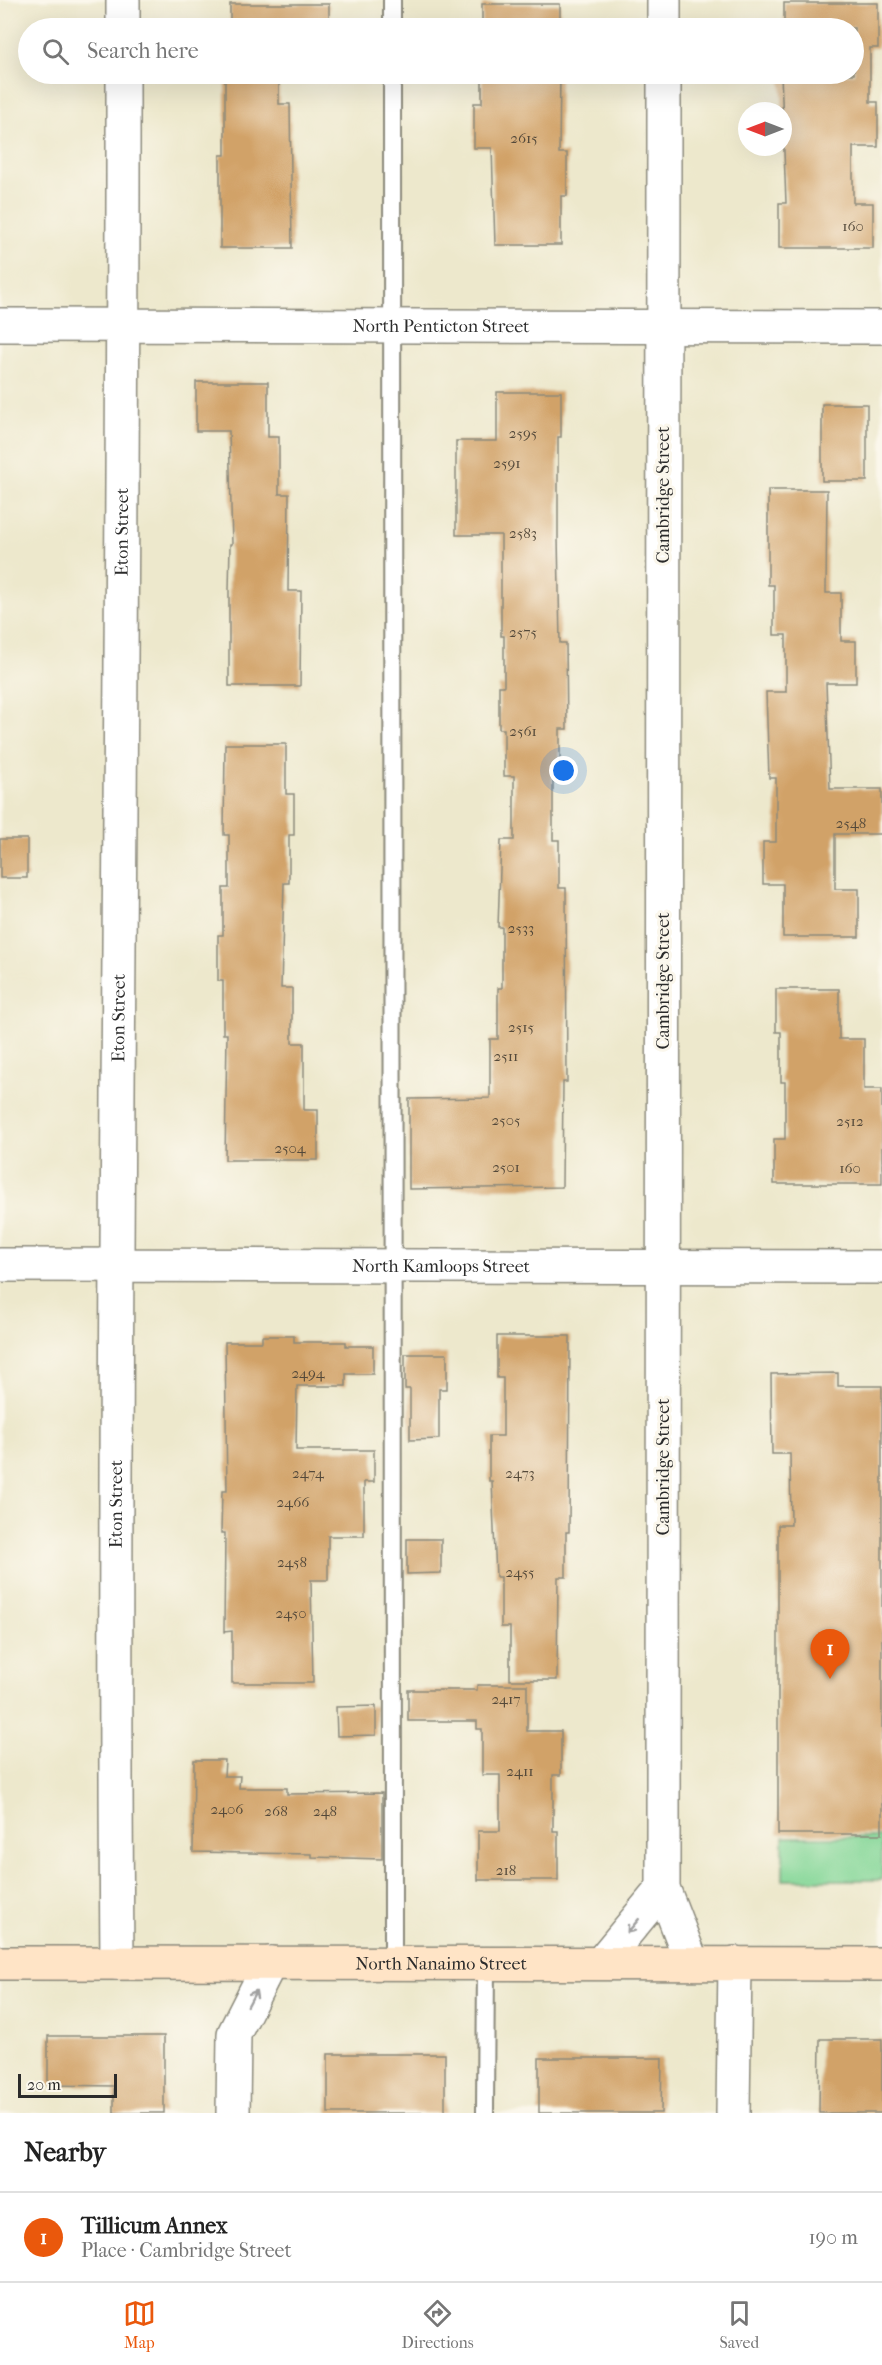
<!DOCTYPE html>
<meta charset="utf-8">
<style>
:root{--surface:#fff;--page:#f6f6f6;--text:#222;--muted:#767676;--line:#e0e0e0;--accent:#ea580c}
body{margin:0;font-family:"IM FELL French Canon",serif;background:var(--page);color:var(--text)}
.compass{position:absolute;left:738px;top:102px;width:54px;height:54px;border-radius:50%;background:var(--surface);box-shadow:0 6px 24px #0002;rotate:270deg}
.scale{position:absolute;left:18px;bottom:15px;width:99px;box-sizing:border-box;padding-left:6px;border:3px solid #2b2b2b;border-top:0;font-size:16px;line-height:21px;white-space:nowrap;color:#2b2b2b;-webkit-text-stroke:4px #fbf7ec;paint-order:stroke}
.you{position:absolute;left:564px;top:771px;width:21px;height:21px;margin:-15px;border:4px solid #fff;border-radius:50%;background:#1a73e8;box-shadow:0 0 0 9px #1a73e833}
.badge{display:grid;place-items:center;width:39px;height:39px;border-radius:50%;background:var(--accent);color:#fff;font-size:20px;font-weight:700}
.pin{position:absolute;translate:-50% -50px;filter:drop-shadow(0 2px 3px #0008)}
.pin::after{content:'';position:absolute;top:32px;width:21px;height:18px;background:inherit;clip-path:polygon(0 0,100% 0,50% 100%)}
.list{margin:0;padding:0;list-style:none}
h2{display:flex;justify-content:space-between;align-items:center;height:78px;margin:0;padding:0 24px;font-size:26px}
h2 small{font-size:20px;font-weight:400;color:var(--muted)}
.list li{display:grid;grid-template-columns:39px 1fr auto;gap:18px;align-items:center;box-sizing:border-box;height:90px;padding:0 24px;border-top:2px solid var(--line)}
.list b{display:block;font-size:22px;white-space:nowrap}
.list p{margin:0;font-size:20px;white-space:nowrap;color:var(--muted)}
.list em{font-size:20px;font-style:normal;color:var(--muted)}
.icon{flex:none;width:33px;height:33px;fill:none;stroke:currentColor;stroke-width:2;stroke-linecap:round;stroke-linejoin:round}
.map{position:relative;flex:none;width:882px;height:2113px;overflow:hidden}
.search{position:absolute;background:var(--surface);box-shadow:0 6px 24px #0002;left:18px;right:18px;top:18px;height:66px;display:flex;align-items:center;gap:15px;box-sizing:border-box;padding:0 21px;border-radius:33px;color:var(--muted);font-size:22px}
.sheet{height:168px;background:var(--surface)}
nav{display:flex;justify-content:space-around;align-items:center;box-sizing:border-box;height:84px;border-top:2px solid var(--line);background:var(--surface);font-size:16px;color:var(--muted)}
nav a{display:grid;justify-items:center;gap:3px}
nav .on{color:var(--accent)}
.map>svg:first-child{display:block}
</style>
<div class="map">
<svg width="882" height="2113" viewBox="0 0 882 2113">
<rect width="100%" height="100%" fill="#fbf7ec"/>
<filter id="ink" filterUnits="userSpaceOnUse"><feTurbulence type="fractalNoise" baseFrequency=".0167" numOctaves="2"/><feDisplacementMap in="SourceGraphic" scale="12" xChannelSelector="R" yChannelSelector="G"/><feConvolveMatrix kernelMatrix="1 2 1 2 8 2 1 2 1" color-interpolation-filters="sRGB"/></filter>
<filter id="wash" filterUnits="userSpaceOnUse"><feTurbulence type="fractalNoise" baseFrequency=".008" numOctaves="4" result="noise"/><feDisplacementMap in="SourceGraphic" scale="24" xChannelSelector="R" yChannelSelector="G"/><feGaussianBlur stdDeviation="1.35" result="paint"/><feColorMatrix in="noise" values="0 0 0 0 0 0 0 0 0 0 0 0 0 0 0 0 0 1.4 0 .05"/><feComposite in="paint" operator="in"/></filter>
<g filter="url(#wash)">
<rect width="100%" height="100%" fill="#ede8cc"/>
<rect fill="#85d798" stroke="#588162" stroke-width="1.5" x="783" y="1837" width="99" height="43"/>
<g id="blocks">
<g fill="#d1a267">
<path d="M 784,3 L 878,3 L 878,48 L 870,48 L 870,102 L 878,102 L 878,147 L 853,147 L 853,203 L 873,203 L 873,248 L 779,248 L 779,203 L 786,203 L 781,74 L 854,74 L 854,28 L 784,28 Z"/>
<rect x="230" y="4" width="99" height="24"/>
<rect x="482" y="4" width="78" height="24"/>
<path d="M 225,74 L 279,74 L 279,104 L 290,104 L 292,248 L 220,248 L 220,155 L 225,155 Z"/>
<path d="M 482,74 L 560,74 L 559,153 L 567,153 L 567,196 L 561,196 L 561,245 L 495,245 L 492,148 L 474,148 L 474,103 L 482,103 Z"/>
<path d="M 196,382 L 268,382 L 268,437 L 279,437 L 279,494 L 289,494 L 288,591 L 301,591 L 300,686 L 229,686 L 229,591 L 230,544 L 232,544 L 229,431 L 196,431 Z"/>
<path d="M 497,392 L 561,392 L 561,437 L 558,437 L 558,537 L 560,643 L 566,643 L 567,729 L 560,729 L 560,776 L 553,776 L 553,840 L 559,840 L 559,888 L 566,888 L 567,1082 L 563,1082 L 562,1187 L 409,1189 L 409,1099 L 490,1098 L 490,1039 L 498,1039 L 498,988 L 502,988 L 502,927 L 498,927 L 501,840 L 514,840 L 514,776 L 504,776 L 504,729 L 499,729 L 499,686 L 504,686 L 504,636 L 501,636 L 501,535 L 456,535 L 456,441 L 497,441 Z"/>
<rect x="822" y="404" width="45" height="77"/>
<path d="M 768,490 L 827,490 L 826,593 L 841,593 L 841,641 L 856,641 L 856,683 L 826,683 L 830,789 L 882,789 L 882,834 L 835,834 L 835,889 L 859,889 L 859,937 L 783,937 L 783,884 L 763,884 L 763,842 L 776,842 L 776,778 L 769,778 L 766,692 L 786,692 L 786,635 L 774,635 L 774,585 L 768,585 Z"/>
<path d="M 225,744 L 286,744 L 286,794 L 294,794 L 294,835 L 289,835 L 289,883 L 284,883 L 281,988 L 292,988 L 292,1043 L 304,1043 L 304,1110 L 318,1110 L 318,1160 L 225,1160 L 227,1034 L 223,1034 L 223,981 L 218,981 L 218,935 L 223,935 L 223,888 L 229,888 L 229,835 L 224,835 Z"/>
<rect x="0" y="839" width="27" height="39"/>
<path d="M 776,989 L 839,989 L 839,1039 L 864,1039 L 864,1089 L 882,1089 L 882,1184 L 774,1184 L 774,1139 L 785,1139 L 785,1082 L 781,1082 L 781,1032 L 776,1032 Z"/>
<path d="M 262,1336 L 294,1336 L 294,1342 L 346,1342 L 346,1346 L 373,1346 L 373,1374 L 346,1374 L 346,1386 L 297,1386 L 296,1450 L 374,1450 L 374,1482 L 364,1482 L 364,1536 L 328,1536 L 328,1580 L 311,1580 L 313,1683 L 232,1683 L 232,1631 L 224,1632 L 225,1533 L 221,1533 L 222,1491 L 227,1491 L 225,1342 L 262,1342 Z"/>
<path d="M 497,1336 L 570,1336 L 569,1532 L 566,1532 L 566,1577 L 558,1577 L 557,1680 L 510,1680 L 510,1627 L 501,1627 L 501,1577 L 496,1577 L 492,1481 L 489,1481 L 489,1436 L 503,1436 L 503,1378 L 497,1378 Z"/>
<path d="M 405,1354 L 447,1354 L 447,1389 L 439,1389 L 439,1439 L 410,1440 L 410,1389 L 405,1389 Z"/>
<path d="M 838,1373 L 838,1386 L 882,1386 L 882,1834 L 778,1834 L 778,1525 L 791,1525 L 790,1454 L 772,1454 L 771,1374 Z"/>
<path d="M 407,1539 L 441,1539 L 441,1573 L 407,1574 Z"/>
<path d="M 477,1685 L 527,1685 L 527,1731 L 561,1731 L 561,1775 L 553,1775 L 553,1831 L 558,1831 L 558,1880 L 478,1880 L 478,1831 L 500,1831 L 500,1775 L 482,1775 L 482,1729 L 477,1729 L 477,1721 L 408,1721 L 408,1690 L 477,1690 Z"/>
<path d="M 376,1706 L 376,1735 L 337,1736 L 336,1707 Z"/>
<path d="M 194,1760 L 225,1760 L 224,1776 L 240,1776 L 239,1788 L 287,1788 L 287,1794 L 382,1793 L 382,1859 L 312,1857 L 312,1854 L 193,1852 Z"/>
<path d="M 48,2036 L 164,2036 L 164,2113 L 114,2113 L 114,2086 L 48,2085 Z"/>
<path d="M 820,2039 L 882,2039 L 882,2113 L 819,2113 Z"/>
<rect x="328" y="2054" width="117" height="59"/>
<path d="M 539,2058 L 662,2058 L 661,2113 L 539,2113 Z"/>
</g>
</g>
</g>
<g filter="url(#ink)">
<use href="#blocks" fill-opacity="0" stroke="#8c8a7c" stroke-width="1.5"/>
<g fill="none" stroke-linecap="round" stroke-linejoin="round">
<g stroke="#8c8a7c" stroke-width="20">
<g id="service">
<path d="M 392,28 L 392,0"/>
<path d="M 392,74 L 393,1963"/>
<path d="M 485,2113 L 486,1963"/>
</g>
</g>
<g stroke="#8c8a7c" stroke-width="36">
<g id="minor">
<path d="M 123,0 L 123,28"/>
<path d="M 664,28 L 664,0"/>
<path d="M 664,74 L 663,1888 L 692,1963"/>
<path id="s1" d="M 0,325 L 882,327"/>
<path id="s2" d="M 0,1265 L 882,1267"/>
<path id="s3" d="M 117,1963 C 112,1333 124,703 123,74"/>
<path d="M 601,1963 L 663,1888"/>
<path d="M 233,2113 L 234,2034 L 270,1963"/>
<path d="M 733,2113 L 735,1963"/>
</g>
</g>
<g stroke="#8c8a7c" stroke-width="36">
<g id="secondary">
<path id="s4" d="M 0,1963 L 882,1964"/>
</g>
</g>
<use href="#service" stroke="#fff" stroke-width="16"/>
<use href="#minor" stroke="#fff" stroke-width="33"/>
<use href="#secondary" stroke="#ffe4c6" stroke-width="33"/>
</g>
<defs><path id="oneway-shaft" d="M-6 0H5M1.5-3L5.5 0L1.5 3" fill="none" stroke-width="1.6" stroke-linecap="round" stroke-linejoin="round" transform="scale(1.5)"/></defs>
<g stroke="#a0a0a0">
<use href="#oneway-shaft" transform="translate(633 1926) rotate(130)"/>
<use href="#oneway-shaft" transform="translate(252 1998) rotate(-62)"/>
</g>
</g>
<g text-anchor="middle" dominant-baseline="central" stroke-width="6" stroke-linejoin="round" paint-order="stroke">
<g font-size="15" fill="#54493a">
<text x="524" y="138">2615</text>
<text x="853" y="226">160</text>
<text x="523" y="433">2595</text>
<text x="507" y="463">2591</text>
<text x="523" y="533">2583</text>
<text x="523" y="632">2575</text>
<text x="523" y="731">2561</text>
<text x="851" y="823">2548</text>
<text x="521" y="928">2533</text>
<text x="521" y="1027">2515</text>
<text x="506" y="1056">2511</text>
<text x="506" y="1120">2505</text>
<text x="850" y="1121">2512</text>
<text x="290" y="1148">2504</text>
<text x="506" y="1167">2501</text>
<text x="850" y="1168">160</text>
<text x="308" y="1373">2494</text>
<text x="308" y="1473">2474</text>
<text x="520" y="1473">2473</text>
<text x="293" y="1502">2466</text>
<text x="292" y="1562">2458</text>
<text x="520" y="1572">2455</text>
<text x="291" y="1613">2450</text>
<text x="506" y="1699">2417</text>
<text x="520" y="1771">2411</text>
<text x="227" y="1809">2406</text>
<text x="276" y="1811">268</text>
<text x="325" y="1811">248</text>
<text x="506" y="1870">218</text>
</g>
<g font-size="18" fill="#2b2b2b" stroke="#fbf7ec">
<text stroke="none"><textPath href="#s1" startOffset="441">North Penticton Street</textPath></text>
<text transform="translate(663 495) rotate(-90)">Cambridge Street</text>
<text stroke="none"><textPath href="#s3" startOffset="1431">Eton Street</textPath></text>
<text transform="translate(663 981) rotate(-90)">Cambridge Street</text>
<text stroke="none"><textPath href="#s3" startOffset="945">Eton Street</textPath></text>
<text stroke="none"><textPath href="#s2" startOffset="441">North Kamloops Street</textPath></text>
<text transform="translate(663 1467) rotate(-90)">Cambridge Street</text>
<text stroke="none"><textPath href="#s3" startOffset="459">Eton Street</textPath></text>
<text stroke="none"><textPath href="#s4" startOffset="441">North Nanaimo Street</textPath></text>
</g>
</g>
</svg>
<svg class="compass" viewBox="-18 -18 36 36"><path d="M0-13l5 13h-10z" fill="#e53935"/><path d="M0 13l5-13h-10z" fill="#767676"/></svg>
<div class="scale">20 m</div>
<div class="you"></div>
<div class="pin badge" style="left:830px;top:1679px">1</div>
<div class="search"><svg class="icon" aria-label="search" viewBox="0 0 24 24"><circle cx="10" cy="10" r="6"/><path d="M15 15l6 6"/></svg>Search here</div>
</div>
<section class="sheet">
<h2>Nearby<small></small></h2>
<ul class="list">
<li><span class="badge">1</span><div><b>Tillicum Annex</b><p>Place · Cambridge Street</p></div><em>190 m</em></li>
</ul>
</section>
<nav>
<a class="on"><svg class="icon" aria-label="map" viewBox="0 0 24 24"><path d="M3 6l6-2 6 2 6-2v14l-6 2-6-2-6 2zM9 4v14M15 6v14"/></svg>Map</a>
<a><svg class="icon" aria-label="directions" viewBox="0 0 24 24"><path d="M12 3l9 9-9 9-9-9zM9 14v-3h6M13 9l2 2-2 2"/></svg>Directions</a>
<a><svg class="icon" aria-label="saved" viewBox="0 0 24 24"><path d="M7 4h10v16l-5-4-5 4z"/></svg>Saved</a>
</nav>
